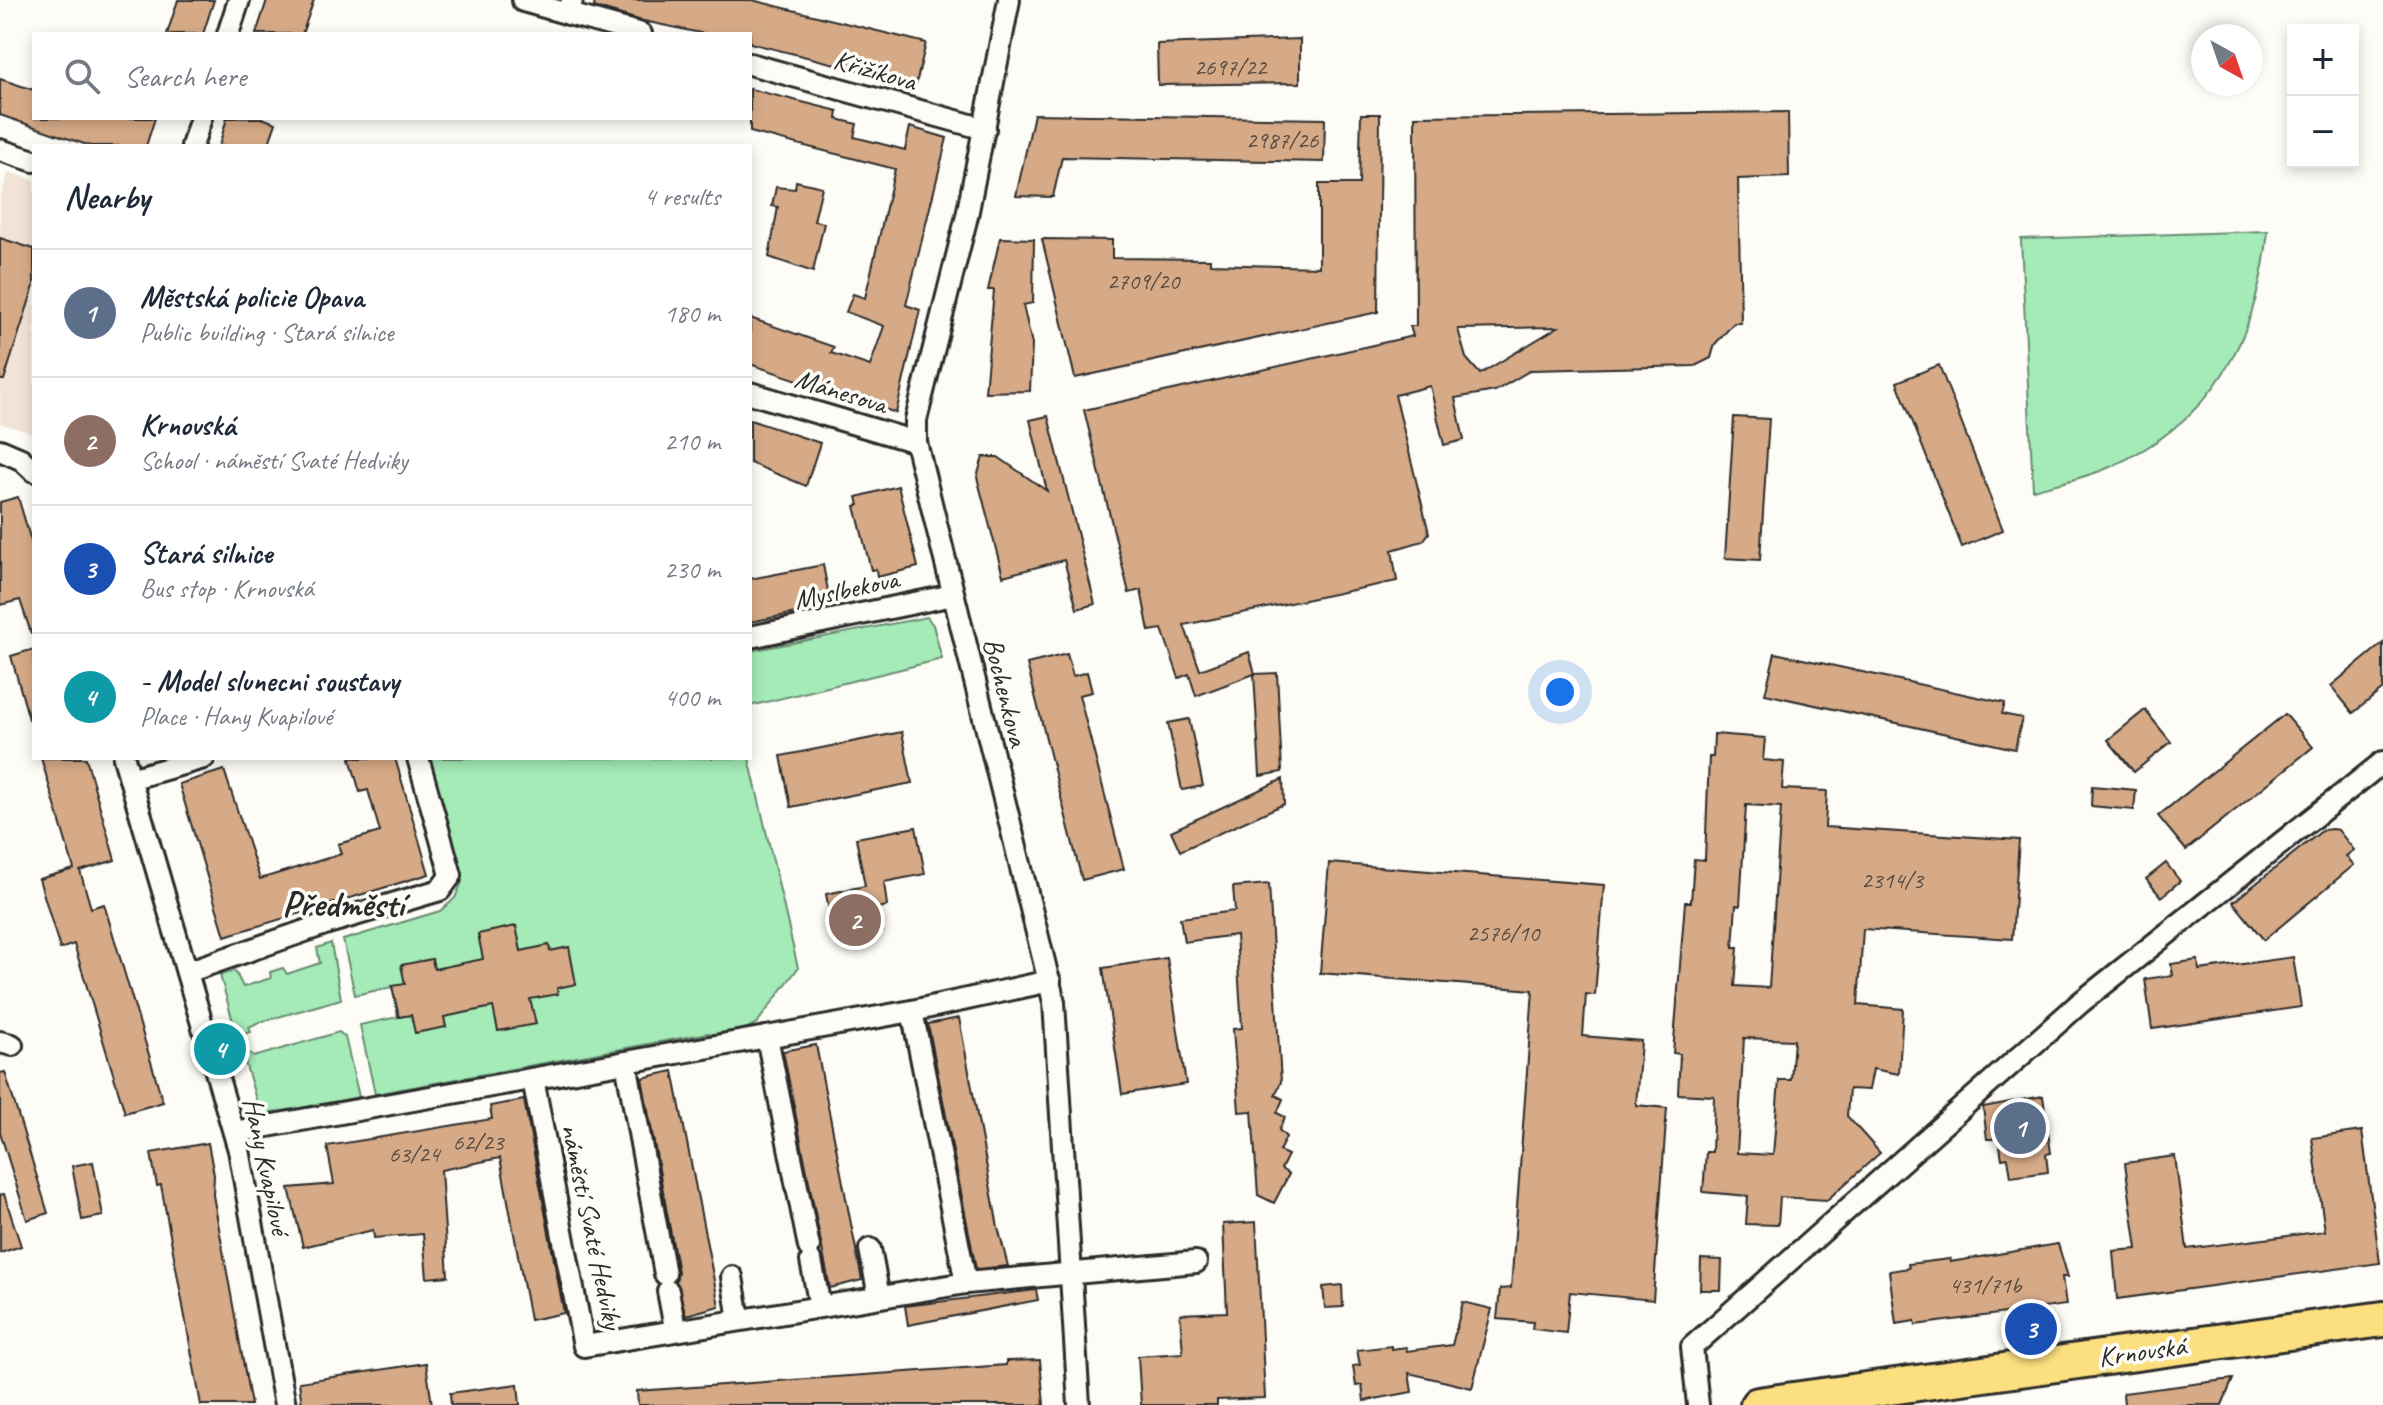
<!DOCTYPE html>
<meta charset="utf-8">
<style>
:root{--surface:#fff;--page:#f2f2f3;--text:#1f2937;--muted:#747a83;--line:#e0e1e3;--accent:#2b2b2b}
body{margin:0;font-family:Caveat,sans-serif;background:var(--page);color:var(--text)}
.controls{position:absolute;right:24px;top:24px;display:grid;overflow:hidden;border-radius:0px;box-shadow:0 4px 12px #0003}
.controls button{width:72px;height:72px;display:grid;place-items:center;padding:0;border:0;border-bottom:2px solid var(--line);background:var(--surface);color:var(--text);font:40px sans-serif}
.compass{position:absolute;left:2191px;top:24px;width:72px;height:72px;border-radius:50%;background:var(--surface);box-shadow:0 4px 12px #0003;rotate:140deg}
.you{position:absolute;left:1560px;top:692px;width:28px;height:28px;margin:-20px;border:6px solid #fff;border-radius:50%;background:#1a73e8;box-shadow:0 0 0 12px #1a73e833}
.badge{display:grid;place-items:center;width:52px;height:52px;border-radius:50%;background:var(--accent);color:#fff;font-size:26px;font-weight:700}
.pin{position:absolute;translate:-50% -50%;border:4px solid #fff;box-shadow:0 2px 8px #0006}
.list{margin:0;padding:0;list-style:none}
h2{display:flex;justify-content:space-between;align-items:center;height:104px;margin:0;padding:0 32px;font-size:34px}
h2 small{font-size:26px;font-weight:400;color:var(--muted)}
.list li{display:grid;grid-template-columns:52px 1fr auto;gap:24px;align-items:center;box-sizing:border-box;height:128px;padding:0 32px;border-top:2px solid var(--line)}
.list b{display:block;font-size:30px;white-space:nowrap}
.list p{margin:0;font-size:26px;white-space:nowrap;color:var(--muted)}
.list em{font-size:26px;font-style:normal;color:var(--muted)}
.icon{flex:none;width:44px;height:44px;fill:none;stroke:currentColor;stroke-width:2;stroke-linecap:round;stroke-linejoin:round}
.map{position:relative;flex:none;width:2383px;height:1405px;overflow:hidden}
.search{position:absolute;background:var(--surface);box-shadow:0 4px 12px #0003;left:32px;top:32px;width:720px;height:88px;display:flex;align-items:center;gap:20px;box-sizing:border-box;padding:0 28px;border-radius:0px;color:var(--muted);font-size:30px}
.panel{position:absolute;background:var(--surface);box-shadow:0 4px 12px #0003;left:32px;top:144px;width:720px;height:616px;border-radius:0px}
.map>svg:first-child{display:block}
</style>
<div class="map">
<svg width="2383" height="1405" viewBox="0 0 2383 1405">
<rect width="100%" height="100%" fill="#fdfcf7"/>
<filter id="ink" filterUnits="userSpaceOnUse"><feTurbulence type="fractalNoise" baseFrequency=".0125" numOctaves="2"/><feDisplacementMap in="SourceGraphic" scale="16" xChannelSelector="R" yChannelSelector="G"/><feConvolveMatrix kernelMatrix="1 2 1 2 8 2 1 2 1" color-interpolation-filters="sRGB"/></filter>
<g filter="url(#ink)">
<path fill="#f1e3d5" d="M 9,172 L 34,180 L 34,434 L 0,423 L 0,198 Z"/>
<g fill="#a4ebb7" stroke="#688b71" stroke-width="2">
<path d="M 2268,231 C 2257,339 2214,421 2110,467 C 2086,478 2058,483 2033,490 L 2021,239 Z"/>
<path d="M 927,617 L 933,625 L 942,659 L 750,706 L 750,651 Z"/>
<path d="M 423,758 L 749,758 L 798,968 L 757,1023 L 712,1047 L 709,1033 L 375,1094 L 360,1025 L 398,1017 L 392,987 L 355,995 L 343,940 L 440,911 L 455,898 L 462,882 Z"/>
<path d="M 331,943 L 341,999 L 257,1023 L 249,1027 L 251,1032 L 243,1034 L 235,1029 L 220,975 L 235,971 L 243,987 L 271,978 L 270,972 L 283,968 L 287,974 L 320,963 L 317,948 Z"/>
<path d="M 339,1032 L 345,1037 L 359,1097 L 276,1113 L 277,1121 L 263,1123 L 244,1059 L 248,1052 L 254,1057 Z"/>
</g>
<g fill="#d6aa87" stroke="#2b2b2b" stroke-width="2" fill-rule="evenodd">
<path d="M 178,0 L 214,0 L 203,34 L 167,34 Z"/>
<path d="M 267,0 L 314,0 L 302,34 L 256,34 Z"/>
<path d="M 595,0 L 752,0 L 926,43 L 916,84 L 750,43 L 750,34 L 705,34 L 639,20 L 594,7 Z"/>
<path d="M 1300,39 L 1300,83 L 1158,85 L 1157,44 Z"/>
<path d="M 0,79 L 34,90 L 34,118 L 155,118 L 146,146 L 90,146 L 0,115 Z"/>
<path d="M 750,89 L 838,111 L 837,119 L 857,124 L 854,137 L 878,143 L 905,150 L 910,127 L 947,138 L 906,305 L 920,310 L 896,413 L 750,364 L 750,318 L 834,347 L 831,353 L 870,366 L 884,326 L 846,312 L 853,294 L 865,298 L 895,169 L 750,132 Z"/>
<path d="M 1788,112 L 1789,177 L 1738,179 L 1741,323 L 1734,323 L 1715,344 L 1711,358 L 1695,366 L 1531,370 L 1495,391 L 1455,398 L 1464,440 L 1444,445 L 1430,386 L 1395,395 L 1429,533 L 1423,541 L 1392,550 L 1397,581 L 1184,625 L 1200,670 L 1249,652 L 1255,674 L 1277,673 L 1282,772 L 1260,776 L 1254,674 L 1196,696 L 1189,674 L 1179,678 L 1162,629 L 1149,631 L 1141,590 L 1129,593 L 1084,410 L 1413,336 L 1410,326 L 1416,326 L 1415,116 ZM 1558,327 L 1480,374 L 1466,358 L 1458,329 Z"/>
<path d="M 1034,114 L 1325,119 L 1324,162 L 1062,157 L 1053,197 L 1016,196 Z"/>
<path d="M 1361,114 L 1380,114 L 1378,312 L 1075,378 L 1042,239 L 1112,240 L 1112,258 L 1210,259 L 1210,264 L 1319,267 L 1319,184 L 1359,184 Z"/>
<path d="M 227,118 L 262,118 L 276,123 L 268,146 L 219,146 Z"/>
<path d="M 796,181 L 822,187 L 814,221 L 824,223 L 813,272 L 769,257 L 778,207 L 772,206 L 776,187 L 795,189 Z"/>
<path d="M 0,238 L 34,249 L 34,286 L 4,380 L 0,380 Z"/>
<path d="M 1000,238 L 1034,239 L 1033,303 L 1023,305 L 1032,344 L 1030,391 L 985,392 L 994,290 L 988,290 Z"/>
<path d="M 1939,365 L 2003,530 L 1962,547 L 1897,382 Z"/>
<path d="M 1048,416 L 1095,604 L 1077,609 L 1064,560 L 1003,576 L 977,477 L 983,457 L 998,457 L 1047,491 L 1030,420 Z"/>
<path d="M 1734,417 L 1769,419 L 1760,560 L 1725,558 Z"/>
<path d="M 750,420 L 820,443 L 806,486 L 750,463 Z"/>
<path d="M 898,486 L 918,567 L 877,577 L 876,569 L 871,570 L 855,506 L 859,505 L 857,497 Z"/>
<path d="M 18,497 L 34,551 L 34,632 L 31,633 L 20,600 L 0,605 L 0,502 Z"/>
<path d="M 823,565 L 831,606 L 750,622 L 750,579 Z"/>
<path d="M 2383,643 L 2383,689 L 2353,713 L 2331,686 Z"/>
<path d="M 34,649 L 34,718 L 29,719 L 11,656 Z"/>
<path d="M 1775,653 L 2005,703 L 2002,714 L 2022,718 L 2015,749 L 1765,694 Z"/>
<path d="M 1067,654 L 1073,676 L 1087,672 L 1092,692 L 1079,695 L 1124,869 L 1082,880 L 1027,664 Z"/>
<path d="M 2145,710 L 2171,742 L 2134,772 L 2108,740 Z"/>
<path d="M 2285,714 L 2313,747 L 2186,850 L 2158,816 Z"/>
<path d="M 1189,719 L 1203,786 L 1182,790 L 1168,723 Z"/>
<path d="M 902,732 L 912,783 L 791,807 L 781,756 Z"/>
<path d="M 1714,734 L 1765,738 L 1763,760 L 1784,762 L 1782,789 L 1827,791 L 1825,827 L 2019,840 L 2012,939 L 1863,929 L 1858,1005 L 1903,1009 L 1899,1074 L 1873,1069 L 1869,1090 L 1849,1089 L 1847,1116 L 1880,1153 L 1827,1200 L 1780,1197 L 1778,1225 L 1746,1224 L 1748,1196 L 1703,1192 L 1706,1152 L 1712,1152 L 1714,1096 L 1678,1094 L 1680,1054 L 1673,1053 L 1685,902 L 1691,902 L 1694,859 L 1705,860 L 1709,757 L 1713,757 ZM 1746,805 L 1781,807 L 1769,988 L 1735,986 L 1738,947 L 1733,947 L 1736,905 L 1740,906 ZM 1744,1038 L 1794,1040 L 1791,1080 L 1779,1080 L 1773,1155 L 1737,1153 Z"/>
<path d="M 41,758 L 86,758 L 115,860 L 80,871 L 91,908 L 104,904 L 163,1102 L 125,1113 L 74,944 L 60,949 L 39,879 L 74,869 Z"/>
<path d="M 350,758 L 395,758 L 429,874 L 225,936 L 179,784 L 224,770 L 260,879 L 341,854 L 338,844 L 380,832 L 368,790 L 360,792 Z"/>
<path d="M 1283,779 L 1284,804 L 1180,851 L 1171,831 Z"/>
<path d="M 2092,786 L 2136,790 L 2134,810 L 2091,806 Z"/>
<path d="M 916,827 L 925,874 L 884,882 L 887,906 L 878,908 L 882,932 L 835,941 L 826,894 L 865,886 L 856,838 Z"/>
<path d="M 2332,829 L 2338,830 L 2354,850 L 2346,856 L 2354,865 L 2264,940 L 2233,902 L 2323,830 Z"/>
<path d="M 1329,863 L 1604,885 L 1595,995 L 1586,994 L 1583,1036 L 1641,1041 L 1636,1105 L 1667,1108 L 1653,1300 L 1570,1292 L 1566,1333 L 1532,1329 L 1533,1322 L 1497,1319 L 1500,1289 L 1511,1288 L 1533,990 L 1320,973 Z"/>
<path d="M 2166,863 L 2180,881 L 2161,897 L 2146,879 Z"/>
<path d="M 1269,884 L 1281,1082 L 1275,1095 L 1283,1099 L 1277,1113 L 1285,1117 L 1279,1130 L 1286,1137 L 1279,1151 L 1288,1155 L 1281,1169 L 1289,1174 L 1274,1203 L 1258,1195 L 1252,1111 L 1239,1112 L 1233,1029 L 1242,1028 L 1236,935 L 1184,942 L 1180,918 L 1235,911 L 1233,887 Z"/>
<path d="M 516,926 L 521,951 L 549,945 L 550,951 L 569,947 L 576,984 L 557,988 L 558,994 L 530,999 L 536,1024 L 498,1031 L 493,1007 L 444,1017 L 446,1027 L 415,1033 L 411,1015 L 399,1017 L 392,986 L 405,984 L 401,965 L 432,959 L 434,969 L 483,959 L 478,934 Z"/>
<path d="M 2293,957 L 2301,1007 L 2152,1029 L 2145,979 L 2173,975 L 2171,964 L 2198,960 L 2199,970 Z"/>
<path d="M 1167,958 L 1186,1084 L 1122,1094 L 1103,968 Z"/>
<path d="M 959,1018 L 998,1227 L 1008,1266 L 976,1269 L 928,1024 Z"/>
<path d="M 816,1045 L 862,1280 L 830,1288 L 783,1051 Z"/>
<path d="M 673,1071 L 719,1306 L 686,1315 L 676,1281 L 678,1272 L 642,1078 Z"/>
<path d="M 5,1072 L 48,1213 L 27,1220 L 0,1132 L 0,1073 Z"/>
<path d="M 2043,1096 L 2051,1153 L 2046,1154 L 2048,1172 L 2011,1177 L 2008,1158 L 2002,1159 L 1999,1139 L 1987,1139 L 1983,1107 Z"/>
<path d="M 524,1100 L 564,1313 L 530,1320 L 500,1158 L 441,1170 L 448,1276 L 427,1278 L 423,1234 L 374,1238 L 373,1230 L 303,1247 L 289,1188 L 334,1184 L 327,1146 L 492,1119 L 490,1106 Z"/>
<path d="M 2362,1131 L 2380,1263 L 2117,1299 L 2113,1251 L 2137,1249 L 2125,1163 L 2175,1156 L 2187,1249 L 2325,1231 L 2312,1138 Z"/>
<path d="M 208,1143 L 214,1175 L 213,1195 L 251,1405 L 201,1405 L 161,1185 L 157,1186 L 151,1153 Z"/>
<path d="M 93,1162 L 103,1216 L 82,1220 L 72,1166 Z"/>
<path d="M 4,1194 L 21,1246 L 0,1253 L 0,1195 Z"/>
<path d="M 1256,1222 L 1265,1398 L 1217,1400 L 1217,1405 L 1141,1405 L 1138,1356 L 1183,1353 L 1180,1314 L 1227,1312 L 1223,1224 Z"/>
<path d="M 2058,1244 L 2068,1277 L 2062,1277 L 2066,1305 L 1916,1325 L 1915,1321 L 1896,1324 L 1889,1271 L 1909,1268 L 1908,1264 L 1950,1259 L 1950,1262 Z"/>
<path d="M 1701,1259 L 1722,1260 L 1721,1290 L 1700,1290 Z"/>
<path d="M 1342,1285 L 1343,1307 L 1325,1308 L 1323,1287 Z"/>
<path d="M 1036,1290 L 1038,1300 L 908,1325 L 905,1306 Z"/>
<path d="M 1463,1302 L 1492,1309 L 1472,1388 L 1409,1373 L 1412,1392 L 1364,1401 L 1362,1385 L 1356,1386 L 1353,1366 L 1360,1365 L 1357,1350 L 1391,1346 L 1391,1349 L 1406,1347 L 1407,1351 L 1452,1345 Z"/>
<path d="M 1040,1360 L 1044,1405 L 638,1405 L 637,1391 L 1006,1365 L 1006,1361 Z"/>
<path d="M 426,1363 L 432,1405 L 302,1405 L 299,1382 Z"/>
<path d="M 2233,1379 L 2222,1405 L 2124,1405 L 2123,1393 Z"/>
<path d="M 518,1384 L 520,1405 L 451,1405 L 450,1393 Z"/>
</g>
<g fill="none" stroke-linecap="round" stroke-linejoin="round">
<g stroke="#2b2b2b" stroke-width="26">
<g id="minor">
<path d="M 572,0 L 569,14 L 641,34"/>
<path d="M 1009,0 L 967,216 L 916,420 L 916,442 L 1054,1002 L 1079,1405"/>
<path d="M 523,1 L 569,14"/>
<path d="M 228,34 L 239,0"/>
<path d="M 750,64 L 985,129"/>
<path d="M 192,146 L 201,118"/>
<path d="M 0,150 L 34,161"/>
<path d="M 750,393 L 916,442"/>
<path d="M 0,450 L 21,459 L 34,471"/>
<path d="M 750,637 L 953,595"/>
<path d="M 124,758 L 239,1150 L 285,1405"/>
<path d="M 130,779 L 204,758"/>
<path d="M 187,972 L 328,923 L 440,890 L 451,875 L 418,758"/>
<path d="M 912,1011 L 966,1283"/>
<path d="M 767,1037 L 809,1247"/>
<path d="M 0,1042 L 12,1045"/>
<path d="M 626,1062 L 665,1274"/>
<path d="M 533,1079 L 584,1346 L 966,1283 L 1196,1262"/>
<path d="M 234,1132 L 912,1011 L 1050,981"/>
<path d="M 870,1249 L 879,1297"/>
<path d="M 811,1261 L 820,1306"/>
<path d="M 732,1277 L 739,1319"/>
<path d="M 668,1291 L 675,1328"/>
<path d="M 1698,1405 L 1692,1347 L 2080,1003 L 2383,762"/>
</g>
</g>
<g stroke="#2b2b2b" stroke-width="40">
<path id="primary" d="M 1758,1405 L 2383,1319"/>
</g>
<use href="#minor" stroke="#fdfcf7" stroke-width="20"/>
<use href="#primary" stroke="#fce080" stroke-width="34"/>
</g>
</g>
<g text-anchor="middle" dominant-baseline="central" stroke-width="7" stroke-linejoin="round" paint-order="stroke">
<g font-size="24" fill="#564b42">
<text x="1230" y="67">2697/22</text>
<text x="1282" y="140">2987/26</text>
<text x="1143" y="281">2709/20</text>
<text x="1892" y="880">2314/3</text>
<text x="1503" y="933">2576/10</text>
<text x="478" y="1142">62/23</text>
<text x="414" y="1154">63/24</text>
<text x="1985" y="1285">431/71b</text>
</g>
<g font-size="28" fill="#2b2b2b" stroke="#fdfcf7">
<text transform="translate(875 70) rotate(16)">Křižíkova</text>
<text transform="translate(841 391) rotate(17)">Mánesova</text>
<text transform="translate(846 589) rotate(-12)">Myslbekova</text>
<text transform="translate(1006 692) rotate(76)">Bochenkova</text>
<text transform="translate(267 1166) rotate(78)">Hany Kvapilové</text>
<text transform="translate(592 1226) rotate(78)">náměstí Svaté Hedviky</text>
<text transform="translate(2142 1351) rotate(-8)">Krnovská</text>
</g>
<g font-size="36" font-weight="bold" fill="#2b2b2b" stroke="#fdfcf7">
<text x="343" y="904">Předměstí</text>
</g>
</g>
</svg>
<div class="controls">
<button>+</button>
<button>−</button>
</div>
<svg class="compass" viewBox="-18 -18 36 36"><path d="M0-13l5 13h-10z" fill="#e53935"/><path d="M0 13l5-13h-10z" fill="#747a83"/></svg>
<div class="you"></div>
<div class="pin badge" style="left:2020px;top:1128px;background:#5c6f8a">1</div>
<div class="pin badge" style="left:855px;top:920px;background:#8d6e63">2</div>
<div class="pin badge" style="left:2031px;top:1329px;background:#1a4fb4">3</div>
<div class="pin badge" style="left:220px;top:1049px;background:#0f9aa8">4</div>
<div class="search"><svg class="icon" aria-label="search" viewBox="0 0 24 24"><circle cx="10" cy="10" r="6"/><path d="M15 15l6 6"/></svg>Search here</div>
<section class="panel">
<h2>Nearby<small>4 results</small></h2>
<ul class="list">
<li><span class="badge" style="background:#5c6f8a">1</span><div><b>Městská policie Opava</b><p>Public building · Stará silnice</p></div><em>180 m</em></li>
<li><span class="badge" style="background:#8d6e63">2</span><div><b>Krnovská</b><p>School · náměstí Svaté Hedviky</p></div><em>210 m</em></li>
<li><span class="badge" style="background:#1a4fb4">3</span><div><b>Stará silnice</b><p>Bus stop · Krnovská</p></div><em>230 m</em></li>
<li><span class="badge" style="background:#0f9aa8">4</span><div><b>- Model slunecni soustavy</b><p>Place · Hany Kvapilové</p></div><em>400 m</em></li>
</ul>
</section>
</div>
